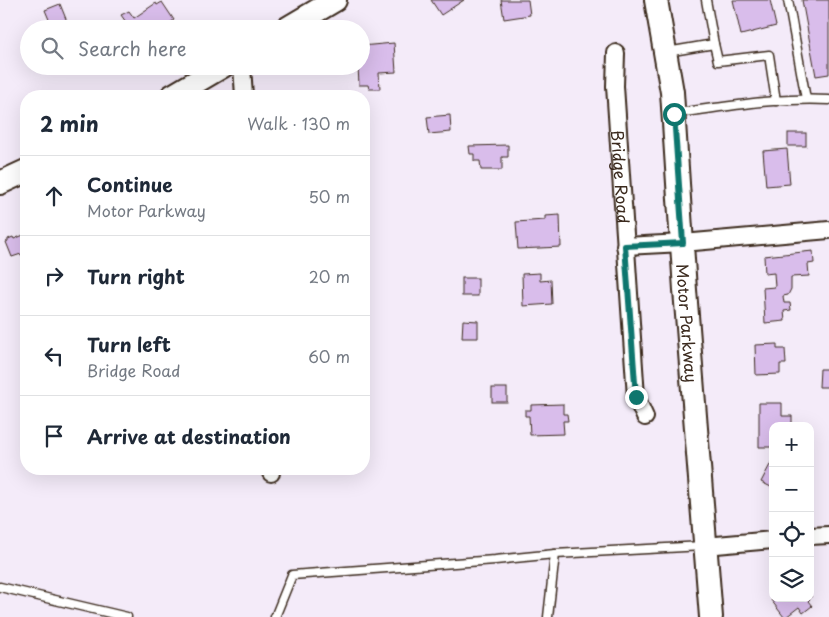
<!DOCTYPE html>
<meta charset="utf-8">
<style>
:root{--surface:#fff;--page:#f2f2f3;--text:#1f2937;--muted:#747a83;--line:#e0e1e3}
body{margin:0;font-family:"Playpen Sans",sans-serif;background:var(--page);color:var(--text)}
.controls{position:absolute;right:15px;bottom:15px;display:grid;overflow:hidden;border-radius:10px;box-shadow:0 5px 20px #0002}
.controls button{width:45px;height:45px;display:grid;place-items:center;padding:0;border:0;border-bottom:1px solid var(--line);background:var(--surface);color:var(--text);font:25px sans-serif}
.stop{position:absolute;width:15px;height:15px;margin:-11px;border:4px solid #0f766e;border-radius:50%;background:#fff}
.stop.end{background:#0f766e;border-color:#fff;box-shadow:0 1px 5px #0008}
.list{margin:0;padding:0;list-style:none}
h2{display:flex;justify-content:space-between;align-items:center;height:65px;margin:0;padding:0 20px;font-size:21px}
h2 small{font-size:16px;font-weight:400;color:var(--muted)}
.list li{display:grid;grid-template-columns:32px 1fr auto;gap:15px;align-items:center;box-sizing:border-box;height:80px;padding:0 20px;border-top:1px solid var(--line)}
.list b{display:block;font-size:19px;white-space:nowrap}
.list p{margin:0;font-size:16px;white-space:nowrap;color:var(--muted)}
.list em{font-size:16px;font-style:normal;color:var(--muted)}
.icon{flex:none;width:28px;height:28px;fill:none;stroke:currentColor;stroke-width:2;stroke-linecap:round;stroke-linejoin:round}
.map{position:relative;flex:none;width:829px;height:617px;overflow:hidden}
.search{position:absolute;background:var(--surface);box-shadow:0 5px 20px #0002;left:20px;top:20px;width:350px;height:55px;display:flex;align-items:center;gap:12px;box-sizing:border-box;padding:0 18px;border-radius:28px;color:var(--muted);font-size:19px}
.panel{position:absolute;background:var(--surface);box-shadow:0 5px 20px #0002;left:20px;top:90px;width:350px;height:385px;border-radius:20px}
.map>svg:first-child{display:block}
</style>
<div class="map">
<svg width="829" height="617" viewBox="0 0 829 617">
<rect width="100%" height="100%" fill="#f4ebf9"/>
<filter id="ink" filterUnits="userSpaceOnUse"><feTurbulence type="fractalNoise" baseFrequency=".02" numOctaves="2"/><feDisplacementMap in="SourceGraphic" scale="10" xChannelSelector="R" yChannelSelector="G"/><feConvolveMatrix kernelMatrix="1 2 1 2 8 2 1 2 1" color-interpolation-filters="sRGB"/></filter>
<g filter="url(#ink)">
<g fill="#d9bdeb" stroke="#3b2a1e">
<path d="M 431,0 L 464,0 L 441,15 Z"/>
<path d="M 501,0 L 528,0 L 530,15 L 504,19 Z"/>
<path d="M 733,0 L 770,0 L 776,26 L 741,35 Z"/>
<path d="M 802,0 L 829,0 L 829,74 L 816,76 Z"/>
<path d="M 162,2 L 174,20 L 161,29 L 117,28 L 126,22 L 121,15 L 129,11 L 134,18 L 156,3 L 157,5 Z"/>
<path d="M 60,4 L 70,29 L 53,29 L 45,10 Z"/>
<path d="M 394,43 L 396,72 L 379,73 L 380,89 L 369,89 L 368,85 L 359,85 L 358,66 L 361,66 L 361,46 Z"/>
<path d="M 326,92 L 326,96 L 290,96 L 289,95 Z"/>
<path d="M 450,115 L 451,132 L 429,134 L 427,117 Z"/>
<rect x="788" y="133" width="18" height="13"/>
<path d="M 508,145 L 508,157 L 502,157 L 502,170 L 481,170 L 480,161 L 474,161 L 474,154 L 470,154 L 469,146 Z"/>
<path d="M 787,149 L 790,184 L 766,186 L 763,151 Z"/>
<path d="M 560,215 L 561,247 L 518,249 L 516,222 L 545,220 L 545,216 Z"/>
<path d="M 26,234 L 26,255 L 22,256 L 21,254 L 12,257 L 6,242 L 8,241 L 8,239 L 13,237 L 14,239 Z"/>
<path d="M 813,251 L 814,263 L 808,264 L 809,276 L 791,277 L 791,289 L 788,295 L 783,296 L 784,303 L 790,303 L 791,310 L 784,311 L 785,321 L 765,323 L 763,288 L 775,287 L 774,273 L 765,274 L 764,256 Z"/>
<path d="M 540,273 L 540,281 L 551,280 L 552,304 L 523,306 L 522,274 Z"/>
<rect x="462" y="278" width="16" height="18"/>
<path d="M 463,320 L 478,321 L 478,338 L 462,338 Z"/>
<path d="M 777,344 L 777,349 L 785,349 L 786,364 L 780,364 L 780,374 L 756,375 L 755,345 Z"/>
<path d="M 820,369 L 829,369 L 829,387 L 819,387 Z"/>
<rect x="492" y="388" width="15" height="14"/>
<path d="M 759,403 L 782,403 L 782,416 L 792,416 L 792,426 L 773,426 L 773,447 L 759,447 Z"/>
<path d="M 563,404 L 563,414 L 567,414 L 568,421 L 563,421 L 564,434 L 530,435 L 529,416 L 525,416 L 525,410 L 531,410 L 531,405 Z"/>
<path d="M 772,461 L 773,461 L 773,488 L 761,482 Z"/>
<path d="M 810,595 L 812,597 L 808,601 L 812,606 L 803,613 L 799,607 L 786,617 L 784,617 L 771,600 L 774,598 L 810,598 Z"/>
</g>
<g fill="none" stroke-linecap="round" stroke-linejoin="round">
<g stroke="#3b2a1e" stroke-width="11">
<g id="service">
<path d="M 706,0 L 714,44"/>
<path d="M 788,0 L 806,99"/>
<path d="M 667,52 L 714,44 L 718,61 L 769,55 L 776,101"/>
<path d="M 676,113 C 726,107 778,97 829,100"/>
<path d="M 0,587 L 127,617"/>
<path d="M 275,617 L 292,575 L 495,560 L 555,554 L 703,546"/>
<path d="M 548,617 L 555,554"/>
</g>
</g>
<g stroke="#3b2a1e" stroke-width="20">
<g id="minor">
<path id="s1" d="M 616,53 L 615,86 L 636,397 L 645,417"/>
<path d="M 242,66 L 244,96"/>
<path d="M 625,246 L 683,243 L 829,230"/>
<path d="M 271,469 L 271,473"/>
<path d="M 810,536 L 829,535"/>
<path d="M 705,546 L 773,540"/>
</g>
</g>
<g stroke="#3b2a1e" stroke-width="26">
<g id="secondary">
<path id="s2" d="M 656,0 L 672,92 L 685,290 L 711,617"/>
<path d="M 286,29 L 335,0"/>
<path d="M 172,96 L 223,66"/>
<path d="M 0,183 L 26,171"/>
</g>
</g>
<use href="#service" stroke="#fff" stroke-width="8"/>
<use href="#minor" stroke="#fff" stroke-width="16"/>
<use href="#secondary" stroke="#fff" stroke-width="22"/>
</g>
</g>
<g fill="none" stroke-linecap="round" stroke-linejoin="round" filter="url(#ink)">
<path stroke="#0f766e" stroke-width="6" d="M 636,397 L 625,246 L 683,243 L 674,114"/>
</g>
<g text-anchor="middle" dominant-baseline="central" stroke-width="4" stroke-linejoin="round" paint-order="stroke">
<g font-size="16" fill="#3b2a1e" stroke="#fff">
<text stroke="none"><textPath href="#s1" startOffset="124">Bridge Road</textPath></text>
<text stroke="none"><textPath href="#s2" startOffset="325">Motor Parkway</textPath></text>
</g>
</g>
</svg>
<div class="controls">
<button>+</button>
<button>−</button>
<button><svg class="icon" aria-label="locate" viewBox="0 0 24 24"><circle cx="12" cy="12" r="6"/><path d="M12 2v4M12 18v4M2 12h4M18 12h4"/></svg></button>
<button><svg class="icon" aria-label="layers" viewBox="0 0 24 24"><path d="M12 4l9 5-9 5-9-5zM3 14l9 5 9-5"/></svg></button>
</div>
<div class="stop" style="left:674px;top:114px"></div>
<div class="stop end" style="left:636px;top:397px"></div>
<div class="search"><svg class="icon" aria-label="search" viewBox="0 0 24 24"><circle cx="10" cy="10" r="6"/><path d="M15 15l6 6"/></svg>Search here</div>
<section class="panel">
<h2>2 min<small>Walk · 130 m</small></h2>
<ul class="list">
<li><svg class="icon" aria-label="ahead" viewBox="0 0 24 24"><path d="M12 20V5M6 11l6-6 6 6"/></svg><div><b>Continue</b><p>Motor Parkway</p></div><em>50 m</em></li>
<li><svg class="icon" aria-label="right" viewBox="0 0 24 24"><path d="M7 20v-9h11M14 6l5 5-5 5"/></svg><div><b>Turn right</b></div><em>20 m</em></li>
<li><svg class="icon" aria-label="left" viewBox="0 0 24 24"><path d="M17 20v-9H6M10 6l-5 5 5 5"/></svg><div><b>Turn left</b><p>Bridge Road</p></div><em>60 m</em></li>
<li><svg class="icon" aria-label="arrive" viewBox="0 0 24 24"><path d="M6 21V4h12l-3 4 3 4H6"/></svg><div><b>Arrive at destination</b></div></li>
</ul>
</section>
</div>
